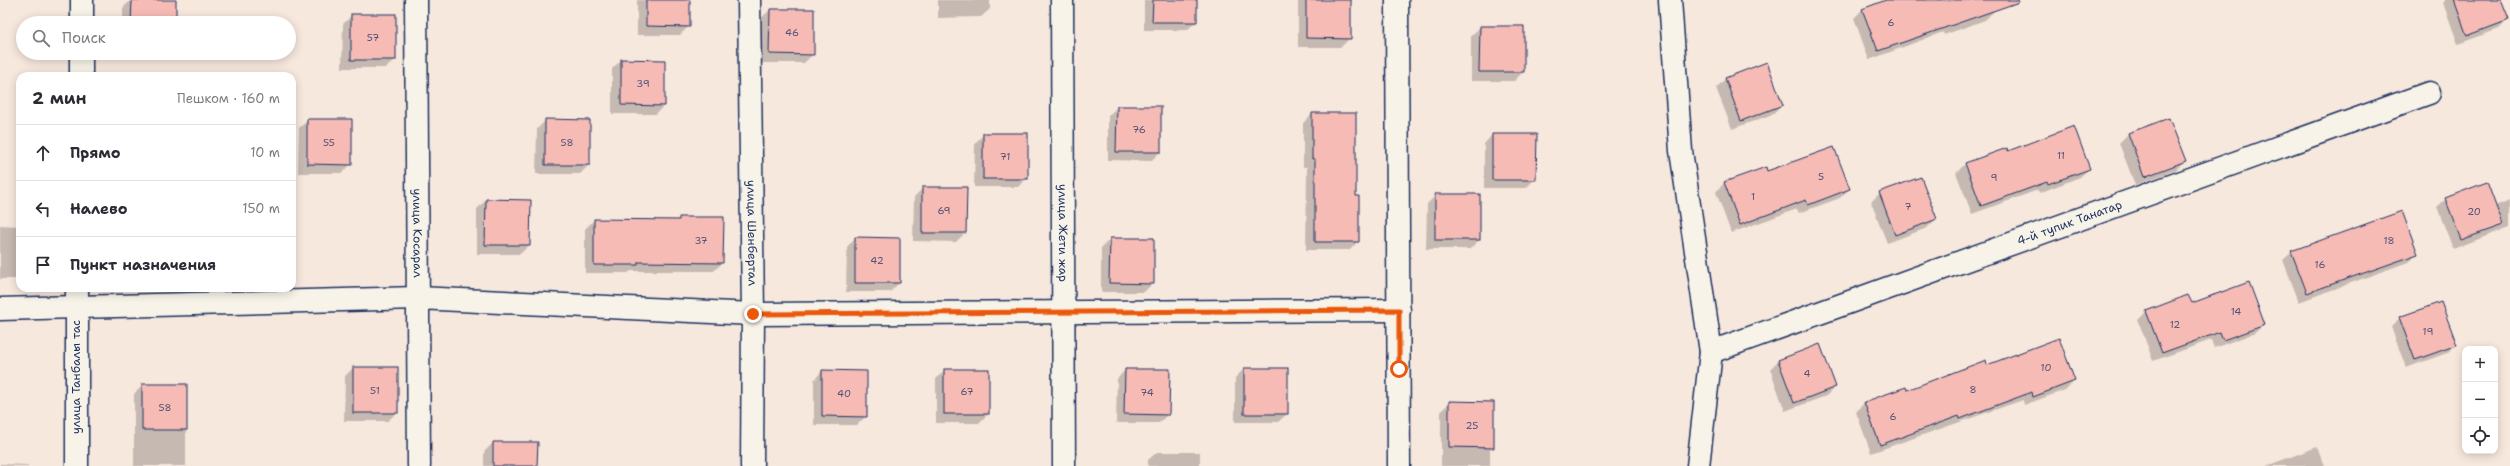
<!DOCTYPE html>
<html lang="ru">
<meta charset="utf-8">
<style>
:root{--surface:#fff;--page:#f2f2f3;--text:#2b2b33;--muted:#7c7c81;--line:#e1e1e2}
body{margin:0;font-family:"Shantell Sans",sans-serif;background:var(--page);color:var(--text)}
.controls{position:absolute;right:12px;bottom:12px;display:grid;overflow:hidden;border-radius:8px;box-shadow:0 2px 10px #0003}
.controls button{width:36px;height:36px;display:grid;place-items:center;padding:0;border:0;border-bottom:1px solid var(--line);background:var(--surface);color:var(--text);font:20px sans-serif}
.stop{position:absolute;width:12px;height:12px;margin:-9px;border:3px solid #ea580c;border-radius:50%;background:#fff}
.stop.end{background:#ea580c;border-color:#fff;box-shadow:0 1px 4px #0008}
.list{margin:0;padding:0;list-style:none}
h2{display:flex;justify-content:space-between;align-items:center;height:52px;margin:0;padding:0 16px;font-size:17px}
h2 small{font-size:13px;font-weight:400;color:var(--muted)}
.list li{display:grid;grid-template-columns:26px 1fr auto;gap:12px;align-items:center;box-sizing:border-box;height:56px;padding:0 16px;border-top:1px solid var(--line)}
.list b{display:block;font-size:15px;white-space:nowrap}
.list em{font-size:13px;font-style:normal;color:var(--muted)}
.icon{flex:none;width:22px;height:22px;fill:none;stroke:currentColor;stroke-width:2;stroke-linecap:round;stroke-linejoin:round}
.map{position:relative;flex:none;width:2510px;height:466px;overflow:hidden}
.search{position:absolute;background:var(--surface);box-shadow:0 2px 10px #0003;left:16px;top:16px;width:280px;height:44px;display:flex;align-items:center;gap:10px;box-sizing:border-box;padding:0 14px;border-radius:22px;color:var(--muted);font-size:15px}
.panel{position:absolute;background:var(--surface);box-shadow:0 2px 10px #0003;left:16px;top:72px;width:280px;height:220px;border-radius:12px}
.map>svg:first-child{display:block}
</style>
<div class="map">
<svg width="2510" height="466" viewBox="0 0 2510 466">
<rect width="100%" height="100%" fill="#f7e8de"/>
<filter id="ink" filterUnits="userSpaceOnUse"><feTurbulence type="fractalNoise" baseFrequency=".025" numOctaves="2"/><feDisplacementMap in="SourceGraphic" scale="8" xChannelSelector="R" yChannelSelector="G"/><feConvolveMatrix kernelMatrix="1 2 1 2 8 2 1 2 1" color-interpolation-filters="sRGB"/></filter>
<g filter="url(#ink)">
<g fill="#0003">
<path d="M 131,0 L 175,0 L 175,23 L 123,23 L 123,8 Z"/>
<path d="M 637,0 L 689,0 L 689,26 L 680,35 L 637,35 Z"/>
<path d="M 938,0 L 990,0 L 990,9 L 981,17 L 938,18 Z"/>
<path d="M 1144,0 L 1196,0 L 1196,22 L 1187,30 L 1144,30 Z"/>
<path d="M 1300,0 L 1350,0 L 1350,38 L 1341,47 L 1298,47 L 1298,2 Z"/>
<path d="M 1888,0 L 1989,0 L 1994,11 L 1985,20 L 1944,35 L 1943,32 L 1869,60 L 1854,18 L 1863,9 Z"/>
<path d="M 2446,0 L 2500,0 L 2508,20 L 2499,29 L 2458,44 L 2443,3 Z"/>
<path d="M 770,10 L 813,10 L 813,54 L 804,63 L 761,63 L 761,18 Z"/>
<path d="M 352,15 L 395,60 L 386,68 L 342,68 L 343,24 Z"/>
<path d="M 1480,27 L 1523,72 L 1514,81 L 1471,81 L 1471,36 Z"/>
<path d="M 621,60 L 664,105 L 656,114 L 612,114 L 612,69 Z"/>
<path d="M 1766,64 L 1781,105 L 1773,114 L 1732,129 L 1716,88 L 1725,79 Z"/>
<path d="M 1117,107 L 1160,152 L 1151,161 L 1108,160 L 1108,116 Z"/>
<path d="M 1312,114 L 1355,197 L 1358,241 L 1350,250 L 1306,250 L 1307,167 L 1303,167 L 1303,123 Z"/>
<path d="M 2169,119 L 2184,161 L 2176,170 L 2135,185 L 2119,143 L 2128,134 Z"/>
<path d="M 308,120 L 351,164 L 342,173 L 298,173 L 299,128 Z"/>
<path d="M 546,120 L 589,165 L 580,174 L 536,174 L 537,129 Z"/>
<path d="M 984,134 L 1027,178 L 1018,187 L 974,187 L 975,143 Z"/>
<path d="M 1492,135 L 1535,179 L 1526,188 L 1484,188 L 1484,144 Z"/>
<path d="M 2006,149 L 2007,152 L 2089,169 L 2080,177 L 2039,193 L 2038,190 L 1972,214 L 1956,173 L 1965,164 Z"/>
<path d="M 1767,173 L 1849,189 L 1840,198 L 1799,213 L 1797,209 L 1731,233 L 1716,192 L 1724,183 Z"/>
<path d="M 923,188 L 965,233 L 956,242 L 913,241 L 914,197 Z"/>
<path d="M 1880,193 L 1936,219 L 1927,228 L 1887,243 L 1871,202 Z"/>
<path d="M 1436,195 L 1479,195 L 1479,240 L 1470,249 L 1426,249 L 1427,204 Z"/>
<path d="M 2446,199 L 2495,206 L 2510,200 L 2510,227 L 2453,249 L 2437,207 Z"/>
<path d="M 486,200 L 529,245 L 520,254 L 477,254 L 477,209 Z"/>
<path d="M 680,218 L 722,263 L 714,271 L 631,271 L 628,273 L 585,273 L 585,229 L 594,220 L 677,221 Z"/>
<path d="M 0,225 L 20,226 L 20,279 L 0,279 Z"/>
<path d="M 855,238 L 899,239 L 899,283 L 890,292 L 846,292 L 847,247 Z"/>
<path d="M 1110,239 L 1153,239 L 1153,283 L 1144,292 L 1101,292 L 1101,248 Z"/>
<path d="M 2292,252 L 2417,253 L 2408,262 L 2299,302 L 2283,260 Z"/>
<path d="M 2191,305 L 2264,324 L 2255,333 L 2214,348 L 2211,340 L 2153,361 L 2138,320 L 2147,311 Z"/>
<path d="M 2400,318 L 2456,344 L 2447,353 L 2406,368 L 2391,327 Z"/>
<path d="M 1778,361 L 1835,387 L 1826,396 L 1785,411 L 1770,369 Z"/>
<path d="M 1987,366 L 2074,381 L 2065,390 L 2024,405 L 2023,400 L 1871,453 L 1856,412 L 1864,403 L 1905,388 L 1906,391 Z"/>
<path d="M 353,368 L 397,412 L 388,421 L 344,421 L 345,376 Z"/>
<path d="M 1244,369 L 1287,414 L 1278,422 L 1235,422 L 1235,378 Z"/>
<path d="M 945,370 L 988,370 L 988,414 L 979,423 L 936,423 L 936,379 Z"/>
<path d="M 1125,370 L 1168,414 L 1159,423 L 1116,423 L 1117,379 Z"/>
<path d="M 822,371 L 866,416 L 857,425 L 814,425 L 814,380 Z"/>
<path d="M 143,385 L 186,385 L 186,466 L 134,466 L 134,394 Z"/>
<path d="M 1450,402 L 1493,447 L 1490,450 L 1490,466 L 1441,466 L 1441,411 Z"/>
<path d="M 493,443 L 536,466 L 484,466 L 484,452 Z"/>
<path d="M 2317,447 L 2324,466 L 2266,466 Z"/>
<path d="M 1157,452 L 1200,452 L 1200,466 L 1148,466 L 1148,460 Z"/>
<path d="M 0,464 L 28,465 L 28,466 L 0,466 Z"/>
</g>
<g fill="#f7bbb6" stroke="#1b2f5e">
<path d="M 132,0 L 176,0 L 176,23 L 131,23 Z"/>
<path d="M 646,0 L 690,0 L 690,27 L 646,26 Z"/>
<path d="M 1153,0 L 1197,0 L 1197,22 L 1152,22 Z"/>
<path d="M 1306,0 L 1351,0 L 1351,39 L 1306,38 Z"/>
<path d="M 1886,0 L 2018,0 L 2019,2 L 1878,51 L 1862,9 Z"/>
<path d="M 2454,0 L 2501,0 L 2509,20 L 2467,36 Z"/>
<path d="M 770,9 L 814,9 L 814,55 L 769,54 Z"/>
<rect x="351" y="14" width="45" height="46"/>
<path d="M 1480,26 L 1524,26 L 1524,72 L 1479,72 Z"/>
<path d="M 621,59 L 665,60 L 665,106 L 621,105 Z"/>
<path d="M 1767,62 L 1783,105 L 1741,121 L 1725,78 Z"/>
<path d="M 1117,106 L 1161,106 L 1161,152 L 1116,152 Z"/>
<path d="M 1312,113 L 1356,113 L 1356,196 L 1359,196 L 1359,242 L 1315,242 L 1315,159 L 1312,159 Z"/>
<path d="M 2169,118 L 2186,161 L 2144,177 L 2128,133 Z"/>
<path d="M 307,119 L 352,119 L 352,165 L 307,164 Z"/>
<path d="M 545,119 L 590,120 L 590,165 L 545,165 Z"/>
<path d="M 2074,126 L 2090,169 L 2048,184 L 2047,182 L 1981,206 L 1965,163 L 2007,148 L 2008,151 Z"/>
<rect x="983" y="133" width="45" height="46"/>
<path d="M 1492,134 L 1537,134 L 1536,180 L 1492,180 Z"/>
<path d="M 1834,147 L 1850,189 L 1808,205 L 1806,200 L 1740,225 L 1724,182 L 1766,167 L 1767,171 Z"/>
<path d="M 1921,177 L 1937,219 L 1895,235 L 1879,192 Z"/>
<path d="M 2487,182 L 2503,225 L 2461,240 L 2445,198 Z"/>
<path d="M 922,187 L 967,187 L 966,233 L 922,233 Z"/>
<rect x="1435" y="194" width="45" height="46"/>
<path d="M 486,199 L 531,200 L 530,245 L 485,245 Z"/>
<path d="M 2402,211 L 2418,254 L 2307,293 L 2291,251 Z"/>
<path d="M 679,217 L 724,217 L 723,263 L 638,262 L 638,265 L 594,265 L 594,219 L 679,220 Z"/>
<path d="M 855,237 L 900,238 L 900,283 L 855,283 Z"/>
<path d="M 1110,238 L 1154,238 L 1154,284 L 1109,283 Z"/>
<path d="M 2249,282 L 2265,325 L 2223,340 L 2220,332 L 2162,353 L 2146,311 L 2188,295 L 2192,303 Z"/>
<path d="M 2441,302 L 2457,345 L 2415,360 L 2399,317 Z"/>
<path d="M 2059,338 L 2075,381 L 2033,397 L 2032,392 L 1960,419 L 1959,416 L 1880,445 L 1864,402 L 1906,387 L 1907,390 L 1986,360 L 1987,365 Z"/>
<path d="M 1820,344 L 1836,387 L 1794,403 L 1778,360 Z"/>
<rect x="353" y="367" width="45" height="46"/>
<rect x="1244" y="368" width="44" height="46"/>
<rect x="944" y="369" width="45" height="45"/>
<path d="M 1125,369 L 1170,369 L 1169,415 L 1124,414 Z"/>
<path d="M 822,370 L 867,371 L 867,417 L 822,416 Z"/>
<rect x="142" y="384" width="45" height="46"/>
<path d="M 1449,401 L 1494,402 L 1494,448 L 1449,447 Z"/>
<path d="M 493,442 L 538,442 L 537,466 L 493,466 Z"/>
</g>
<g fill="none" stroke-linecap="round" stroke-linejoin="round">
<g stroke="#1b2f5e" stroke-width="25">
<g id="minor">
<path id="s1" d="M 416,0 L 419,466"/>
<path id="s2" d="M 749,0 L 753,314 L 752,466"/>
<path id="s3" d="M 1062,0 L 1064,466"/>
<path d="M 1397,0 L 1399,466"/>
<path d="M 1670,0 L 1681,151 L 1711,352 L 1698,466"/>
<path d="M 82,23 L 82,0"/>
<path d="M 81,76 L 81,53"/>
<path d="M 0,309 L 418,298 L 753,314 L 1399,310"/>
<path id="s4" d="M 1711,352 L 2429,93"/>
<path d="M 77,466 L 77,288"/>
</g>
</g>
<use href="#minor" stroke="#f7f3e8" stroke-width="22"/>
</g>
</g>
<g fill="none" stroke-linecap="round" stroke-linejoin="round" filter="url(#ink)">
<path stroke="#ea580c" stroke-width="5" d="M 753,314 L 1399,310 L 1399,369"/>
</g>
<g text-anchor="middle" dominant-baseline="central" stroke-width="3.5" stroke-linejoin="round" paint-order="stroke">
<g font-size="10" fill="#525274">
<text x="1891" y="22">6</text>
<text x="792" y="32">46</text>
<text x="373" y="37">57</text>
<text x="643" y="83">39</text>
<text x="1139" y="129">76</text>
<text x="329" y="142">55</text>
<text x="567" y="142">58</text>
<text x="2061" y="155">11</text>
<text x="1005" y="156">71</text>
<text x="1821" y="176">5</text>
<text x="1994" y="177">9</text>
<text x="1753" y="196">1</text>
<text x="1908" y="206">7</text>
<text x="944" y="210">69</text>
<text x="2474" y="211">20</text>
<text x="701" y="240">37</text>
<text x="2389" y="240">18</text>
<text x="877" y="260">42</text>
<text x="2320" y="264">16</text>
<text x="2236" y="311">14</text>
<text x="2175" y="324">12</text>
<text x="2428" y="331">19</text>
<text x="2046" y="367">10</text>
<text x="1807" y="373">4</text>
<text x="1973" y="389">8</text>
<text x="375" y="390">51</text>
<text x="967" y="391">67</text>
<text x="1147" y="392">74</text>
<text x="844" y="393">40</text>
<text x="165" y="407">58</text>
<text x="1893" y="416">6</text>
<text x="1472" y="425">25</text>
</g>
<g font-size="12" fill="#1b2f5e" stroke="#f7f3e8">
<text stroke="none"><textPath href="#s4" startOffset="381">4-й тупик Танатар</textPath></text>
<text stroke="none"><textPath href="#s1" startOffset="233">улица Косарал</textPath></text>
<text stroke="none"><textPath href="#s2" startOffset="233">улица Шенбертал</textPath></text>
<text stroke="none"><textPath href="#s3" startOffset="233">улица Жети жар</textPath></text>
<text transform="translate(76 377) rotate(-90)">улица Танбалы тас</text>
</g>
</g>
</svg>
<div class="controls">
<button>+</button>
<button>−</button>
<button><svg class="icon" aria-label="locate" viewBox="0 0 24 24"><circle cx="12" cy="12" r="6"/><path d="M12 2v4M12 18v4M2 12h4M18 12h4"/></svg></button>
</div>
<div class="stop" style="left:1399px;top:369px"></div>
<div class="stop end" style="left:753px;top:314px"></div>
<div class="search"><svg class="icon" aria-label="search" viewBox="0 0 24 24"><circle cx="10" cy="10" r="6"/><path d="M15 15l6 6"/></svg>Поиск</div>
<section class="panel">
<h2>2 мин<small>Пешком · 160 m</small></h2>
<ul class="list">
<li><svg class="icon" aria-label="ahead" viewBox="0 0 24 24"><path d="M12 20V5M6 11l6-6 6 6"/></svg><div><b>Прямо</b></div><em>10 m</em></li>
<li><svg class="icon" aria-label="left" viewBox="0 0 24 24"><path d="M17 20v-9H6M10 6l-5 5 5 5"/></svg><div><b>Налево</b></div><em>150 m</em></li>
<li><svg class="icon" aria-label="arrive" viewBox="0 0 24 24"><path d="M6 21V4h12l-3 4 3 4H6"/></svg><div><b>Пункт назначения</b></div></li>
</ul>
</section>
</div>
